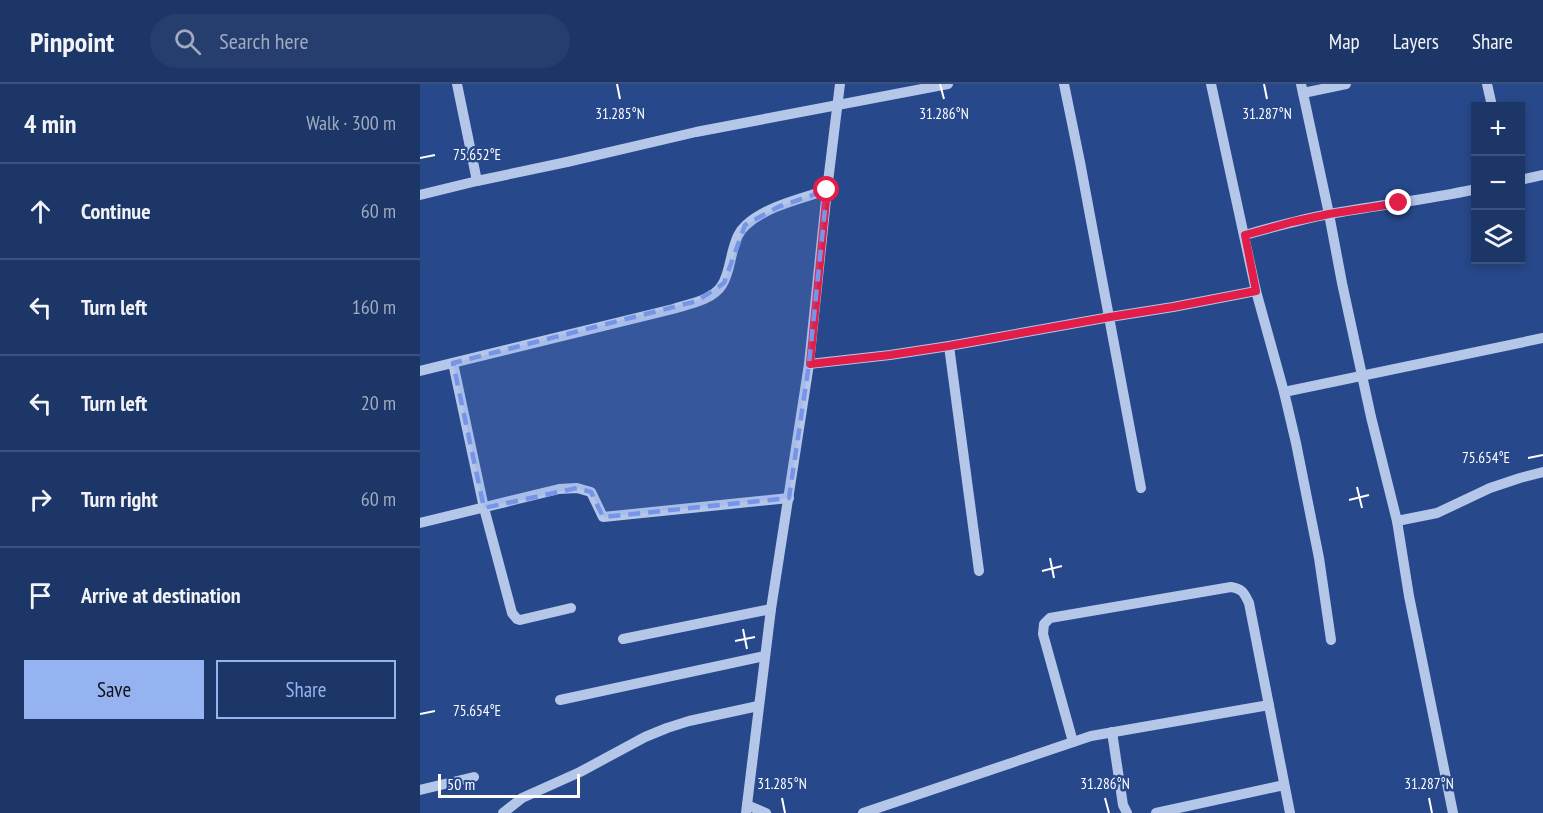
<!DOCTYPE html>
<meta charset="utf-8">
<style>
:root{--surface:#1d3668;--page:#253e6e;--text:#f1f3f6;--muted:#a0abc0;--line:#3b507c;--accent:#95b2f1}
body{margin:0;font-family:"PT Sans Narrow",sans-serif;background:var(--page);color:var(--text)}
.controls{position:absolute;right:18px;top:18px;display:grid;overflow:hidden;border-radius:0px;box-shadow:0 3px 9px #0003}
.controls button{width:54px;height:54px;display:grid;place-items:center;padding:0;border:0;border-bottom:2px solid var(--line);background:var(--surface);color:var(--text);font:30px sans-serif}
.scale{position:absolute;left:18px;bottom:15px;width:142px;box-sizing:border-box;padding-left:6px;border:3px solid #fff;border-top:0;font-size:16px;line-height:21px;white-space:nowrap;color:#fff;-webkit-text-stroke:4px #27488a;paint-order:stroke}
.stop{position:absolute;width:18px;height:18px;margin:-14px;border:4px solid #e11d48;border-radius:50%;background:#fff}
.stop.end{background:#e11d48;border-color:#fff;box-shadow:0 2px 6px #0008}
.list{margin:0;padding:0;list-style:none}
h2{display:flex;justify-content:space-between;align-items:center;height:78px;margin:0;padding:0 24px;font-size:26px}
h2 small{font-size:20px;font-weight:400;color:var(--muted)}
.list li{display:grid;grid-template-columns:39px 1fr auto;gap:18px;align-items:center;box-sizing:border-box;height:96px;padding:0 24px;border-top:2px solid var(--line)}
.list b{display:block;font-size:22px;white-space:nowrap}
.list em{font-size:20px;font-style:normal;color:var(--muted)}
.actions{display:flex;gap:12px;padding:18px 24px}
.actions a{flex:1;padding:14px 0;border:2px solid var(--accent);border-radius:0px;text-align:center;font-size:21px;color:var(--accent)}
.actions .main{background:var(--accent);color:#111}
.icon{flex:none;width:33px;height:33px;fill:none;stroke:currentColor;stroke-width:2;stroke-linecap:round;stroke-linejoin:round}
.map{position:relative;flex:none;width:1123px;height:729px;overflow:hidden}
header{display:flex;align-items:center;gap:36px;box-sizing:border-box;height:84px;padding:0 30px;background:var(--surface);border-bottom:2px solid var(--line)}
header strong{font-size:28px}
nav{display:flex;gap:33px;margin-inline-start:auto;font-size:21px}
.search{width:420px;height:54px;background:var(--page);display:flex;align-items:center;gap:15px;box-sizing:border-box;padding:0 21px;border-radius:33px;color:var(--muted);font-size:22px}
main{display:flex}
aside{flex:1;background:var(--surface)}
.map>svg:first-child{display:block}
</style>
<header>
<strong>Pinpoint</strong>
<div class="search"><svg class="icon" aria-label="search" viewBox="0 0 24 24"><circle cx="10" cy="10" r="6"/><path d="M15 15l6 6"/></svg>Search here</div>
<nav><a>Map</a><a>Layers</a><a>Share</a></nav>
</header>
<main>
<aside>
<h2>4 min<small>Walk · 300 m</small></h2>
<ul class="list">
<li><svg class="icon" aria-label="ahead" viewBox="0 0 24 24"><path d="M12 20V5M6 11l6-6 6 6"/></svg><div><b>Continue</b></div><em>60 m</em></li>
<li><svg class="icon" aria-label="left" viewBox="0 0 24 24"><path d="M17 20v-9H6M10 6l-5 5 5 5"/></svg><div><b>Turn left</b></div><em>160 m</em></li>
<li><svg class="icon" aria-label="left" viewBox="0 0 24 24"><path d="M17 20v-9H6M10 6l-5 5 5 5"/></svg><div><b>Turn left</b></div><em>20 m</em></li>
<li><svg class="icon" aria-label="right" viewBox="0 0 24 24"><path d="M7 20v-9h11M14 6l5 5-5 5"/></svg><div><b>Turn right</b></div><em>60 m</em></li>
<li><svg class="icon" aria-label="arrive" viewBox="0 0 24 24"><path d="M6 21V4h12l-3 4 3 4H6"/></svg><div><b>Arrive at destination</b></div></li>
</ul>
<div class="actions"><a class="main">Save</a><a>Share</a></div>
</aside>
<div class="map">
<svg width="1123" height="729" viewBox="0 0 1123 729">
<rect width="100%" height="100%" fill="#27488a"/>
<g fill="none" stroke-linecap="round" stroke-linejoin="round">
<g stroke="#b4c7e9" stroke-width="10">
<path d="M 37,0 L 57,97"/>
<path d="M 644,0 L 660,78 L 721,404"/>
<path d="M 791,0 L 836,207 L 864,308 L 876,359 L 899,474 L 911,556"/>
<path d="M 881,0 L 909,130 L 922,199 L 951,333 L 977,437 L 989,512 L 1033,729"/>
<path d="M 1067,0 L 1072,22"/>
<path d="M 883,9 L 926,0"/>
<path d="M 1100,96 L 1123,91"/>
<path d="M 0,111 L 57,97 L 147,78 L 276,48 L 528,0"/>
<path d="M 825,151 C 853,143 881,135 910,130 C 958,121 1007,116 1056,105"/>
<path d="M 529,262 L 559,487"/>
<path d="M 33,279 L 64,424 L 92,529 L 97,535 L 100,536 L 151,524"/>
<path d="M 389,280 L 470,271 L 529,262 L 690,233 L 753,223 L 836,207"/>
<path d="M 0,287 L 253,225 C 269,220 293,216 302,201 C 308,192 310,177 313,166 C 316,156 318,148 326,141 C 347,122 380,115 407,106"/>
<path d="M 864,308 L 1123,254"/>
<path d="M 977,437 L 1017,429 L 1070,404 L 1100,394 L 1123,388"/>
<path d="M 0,439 L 139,405 L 157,404 L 171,408 L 183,433 L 369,414"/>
<path d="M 203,555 L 351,525"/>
<path d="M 140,616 L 345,572"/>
<path d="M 692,648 L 703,721 L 707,729"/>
<path d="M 653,658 L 623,550 L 624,540 L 630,534 L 811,503 C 823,505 824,509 829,519 L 870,729"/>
<path d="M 0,706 L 54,693"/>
<path d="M 327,721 L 346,729"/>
<path d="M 83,729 L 102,714 L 160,688 L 225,653 L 247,644 L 269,637 L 338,622"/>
<path d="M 326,729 L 351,525 L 389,280 L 407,106 L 420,0"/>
<path d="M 443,729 L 671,652 L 849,621"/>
<path d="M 736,729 L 864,701"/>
</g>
</g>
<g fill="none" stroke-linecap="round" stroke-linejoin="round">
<path stroke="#e11d48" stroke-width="8" d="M 407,106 L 390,280 L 470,271 L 529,262 L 690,233 L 753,223 L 836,207 L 825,151 L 872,138 L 909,130 L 979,119"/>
</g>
<path fill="#7795e8" fill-opacity="0.2" stroke="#7795e8" stroke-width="4.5" stroke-dasharray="12 8" stroke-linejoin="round" d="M 407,106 L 389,280 L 369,414 L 183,433 L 171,408 L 157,404 L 64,424 L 33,279 L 277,217 L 304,199 L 325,141 L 358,123 Z"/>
<path fill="none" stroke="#fff" stroke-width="2" d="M 197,0 L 200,15M 520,0 L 524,15M 844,0 L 847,15M 0,74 L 15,71M 1108,374 L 1123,371M 937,403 L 942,424M 929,416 L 949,411M 630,474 L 634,494M 622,487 L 642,482M 323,545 L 327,565M 315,557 L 335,553M 0,630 L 15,627M 362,714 L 365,729M 685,714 L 689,729M 1009,714 L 1012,729"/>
<g font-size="15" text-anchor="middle" fill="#fff" stroke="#27488a" stroke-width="5" stroke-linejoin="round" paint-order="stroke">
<text x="847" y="35">31.287°N</text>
<text x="200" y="35">31.285°N</text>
<text x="524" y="35">31.286°N</text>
<text x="57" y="76">75.652°E</text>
<text x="1066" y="379">75.654°E</text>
<text x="57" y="632">75.654°E</text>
<text x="362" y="705">31.285°N</text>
<text x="685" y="705">31.286°N</text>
<text x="1009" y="705">31.287°N</text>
</g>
</svg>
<div class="controls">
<button>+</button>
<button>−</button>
<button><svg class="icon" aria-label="layers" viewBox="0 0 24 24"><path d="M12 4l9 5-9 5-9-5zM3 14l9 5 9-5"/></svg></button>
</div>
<div class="scale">50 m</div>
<div class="stop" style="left:407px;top:106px"></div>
<div class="stop end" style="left:979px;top:119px"></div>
</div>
</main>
